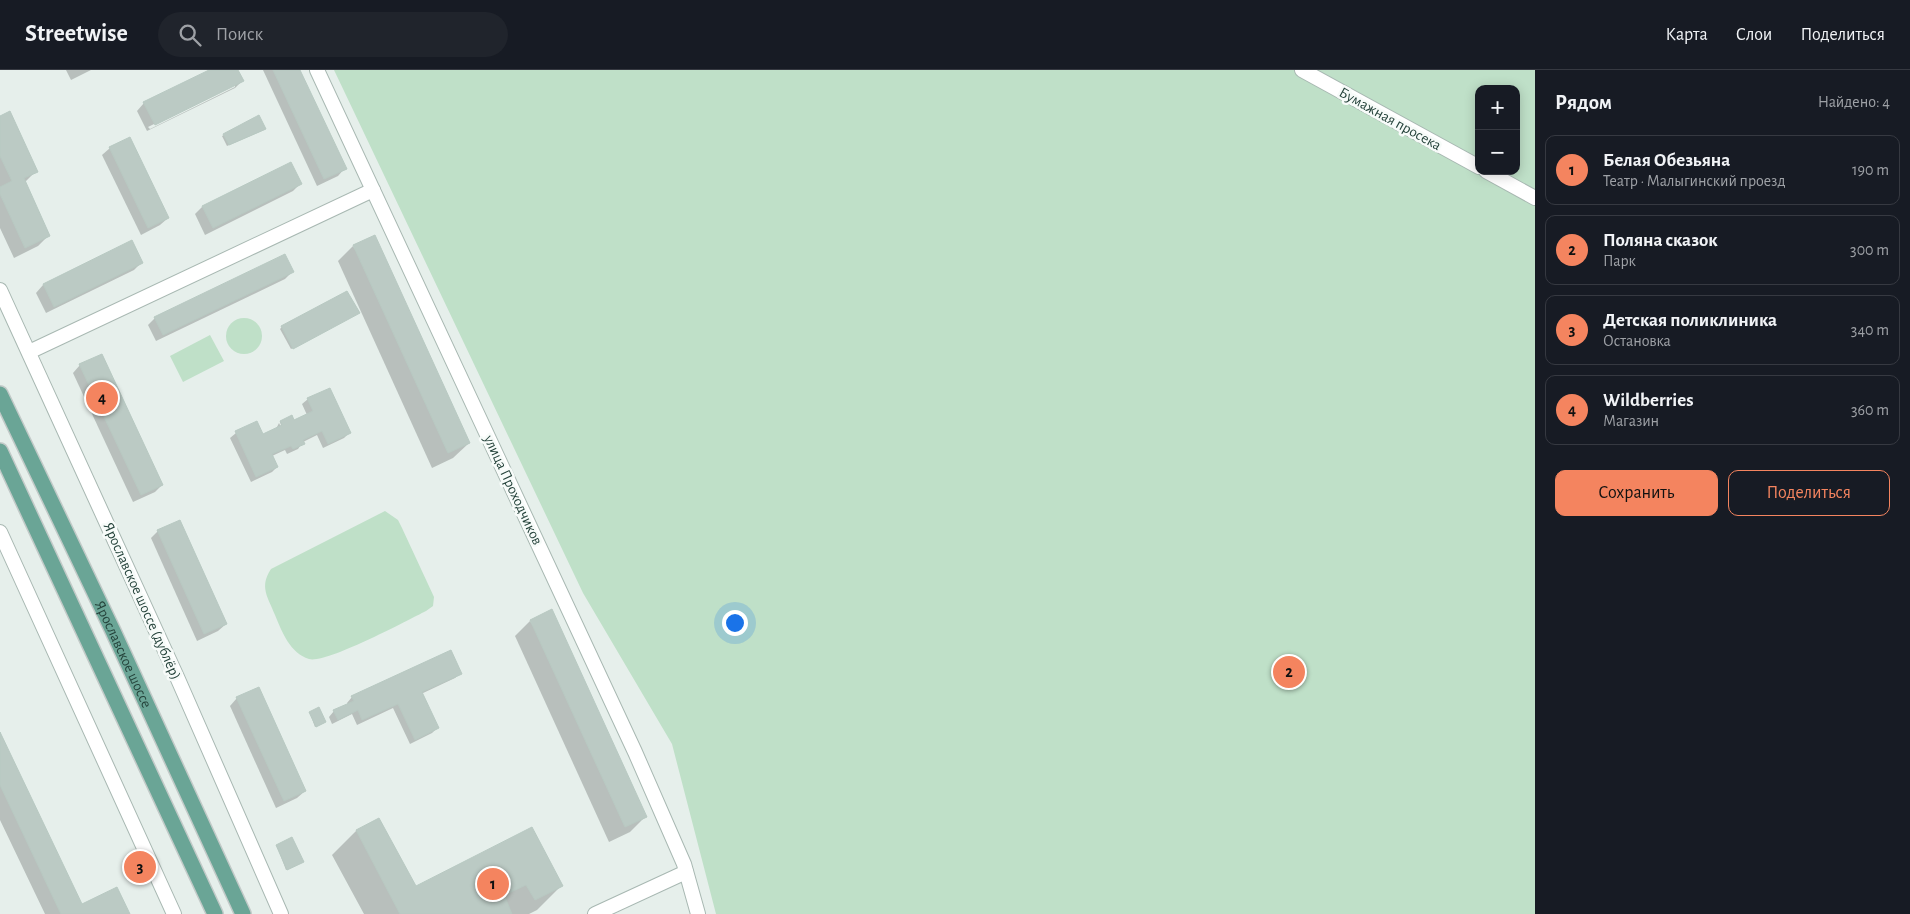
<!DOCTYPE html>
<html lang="ru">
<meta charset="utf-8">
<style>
:root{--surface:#171b24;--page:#20242c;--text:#f1f3f6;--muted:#9ea1a6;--line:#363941;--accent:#f4845f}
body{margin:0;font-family:"Alegreya Sans",sans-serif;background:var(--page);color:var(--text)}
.controls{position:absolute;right:15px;top:15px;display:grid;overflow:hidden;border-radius:10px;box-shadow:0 2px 12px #0003}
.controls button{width:45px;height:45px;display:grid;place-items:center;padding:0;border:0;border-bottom:1px solid var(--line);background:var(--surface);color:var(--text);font:25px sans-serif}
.you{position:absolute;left:734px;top:552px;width:18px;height:18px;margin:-12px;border:4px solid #fff;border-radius:50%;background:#1a73e8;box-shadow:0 0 0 8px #1a73e833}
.badge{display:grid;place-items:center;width:32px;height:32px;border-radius:50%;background:var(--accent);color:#111;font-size:16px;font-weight:700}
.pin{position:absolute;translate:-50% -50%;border:2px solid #fff;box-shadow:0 1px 5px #0006}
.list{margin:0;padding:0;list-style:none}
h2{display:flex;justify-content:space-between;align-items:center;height:65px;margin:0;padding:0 20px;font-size:21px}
h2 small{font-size:16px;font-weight:400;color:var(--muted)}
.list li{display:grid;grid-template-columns:32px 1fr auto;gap:15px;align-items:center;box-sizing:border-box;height:70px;margin:0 10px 10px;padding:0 10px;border:1px solid var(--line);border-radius:10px}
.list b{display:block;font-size:19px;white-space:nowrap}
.list p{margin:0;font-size:16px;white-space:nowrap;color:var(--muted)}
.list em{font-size:16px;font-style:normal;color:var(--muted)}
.actions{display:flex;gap:10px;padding:15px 20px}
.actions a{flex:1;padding:11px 0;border:1px solid var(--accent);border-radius:10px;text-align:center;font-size:18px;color:var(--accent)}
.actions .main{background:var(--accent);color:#111}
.icon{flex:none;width:28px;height:28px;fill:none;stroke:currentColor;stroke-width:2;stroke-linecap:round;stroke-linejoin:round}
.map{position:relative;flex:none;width:1535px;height:844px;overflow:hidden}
header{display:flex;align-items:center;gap:30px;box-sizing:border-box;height:70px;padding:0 25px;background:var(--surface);border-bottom:1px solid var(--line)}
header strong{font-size:24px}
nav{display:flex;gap:28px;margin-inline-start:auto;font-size:18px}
.search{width:350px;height:45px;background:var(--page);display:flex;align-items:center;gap:12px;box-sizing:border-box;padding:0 18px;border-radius:28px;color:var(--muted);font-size:19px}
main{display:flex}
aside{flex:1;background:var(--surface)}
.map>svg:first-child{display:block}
</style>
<header>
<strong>Streetwise</strong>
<div class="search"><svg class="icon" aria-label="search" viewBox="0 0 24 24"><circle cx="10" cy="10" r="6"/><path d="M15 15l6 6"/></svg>Поиск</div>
<nav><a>Карта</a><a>Слои</a><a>Поделиться</a></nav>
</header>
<main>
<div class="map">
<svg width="1535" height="844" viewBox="0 0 1535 844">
<rect width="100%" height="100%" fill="#e6efeb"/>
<g fill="#bfe0c8" fill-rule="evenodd">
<path d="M 334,0 L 1535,0 L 1535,844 L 716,844 L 672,674 L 583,523 ZM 1479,19 L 1516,19 L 1516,101 L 1479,101 Z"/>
<circle cx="244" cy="266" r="18"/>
<path d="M 210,265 L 224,291 L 183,312 L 170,286 Z"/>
<path d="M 385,441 L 398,450 L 402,458 L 434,527 L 433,536 L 426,541 C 406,551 326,594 309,589 C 290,583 282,562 275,545 C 268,527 259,517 271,499 Z"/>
</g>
<g fill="#0003" fill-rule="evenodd">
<path d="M 66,0 L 91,0 L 71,10 Z"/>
<path d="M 211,0 L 237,0 L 242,11 L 235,18 L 147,61 L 137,41 L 144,33 ZM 235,14 L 235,17 L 150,59 L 148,57 Z"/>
<path d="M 263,0 L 299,0 L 345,98 L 338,106 L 317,116 Z"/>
<path d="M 0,47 L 36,101 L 24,113 L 49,165 L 38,176 L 14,188 L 0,158 Z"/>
<path d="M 264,60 L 227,76 L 222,66 L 224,65 Z"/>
<path d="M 110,78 L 168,148 L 160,155 L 141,165 L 102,85 Z"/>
<path d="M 300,114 L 293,121 L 205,165 L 195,144 L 202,137 Z"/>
<path d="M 131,172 L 141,193 L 134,200 L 46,243 L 36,223 L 43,215 Z"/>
<path d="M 353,176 L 469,373 L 453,388 L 432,398 L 338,191 Z"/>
<path d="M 292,202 L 285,209 L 156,271 L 148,255 L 155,248 Z"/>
<path d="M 358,243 L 291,279 L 280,259 L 282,257 Z"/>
<path d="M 80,295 L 162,415 L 155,422 L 133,432 L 73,303 Z"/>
<path d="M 308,329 L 349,363 L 344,368 L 323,378 L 317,365 L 303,372 L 298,379 L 287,384 L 285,380 L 272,386 L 277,397 L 272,402 L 251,412 L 230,368 L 236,363 L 262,365 L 276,359 L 279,353 L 283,361 L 280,352 L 291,347 L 293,351 L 307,345 L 302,334 Z"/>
<path d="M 158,461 L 226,554 L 218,561 L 197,571 L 151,468 Z"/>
<path d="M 530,551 L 646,746 L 630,762 L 609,772 L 515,566 Z"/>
<path d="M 461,603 L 455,608 L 421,624 L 437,658 L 432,663 L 410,674 L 393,638 L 357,655 L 352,644 L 332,654 L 329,647 L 334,641 L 348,635 L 347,633 L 352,627 Z"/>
<path d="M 237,628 L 305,721 L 297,728 L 276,738 L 230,636 Z"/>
<path d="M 310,643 L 324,653 L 315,657 Z"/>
<path d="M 0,665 L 81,836 L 129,844 L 45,844 L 0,750 Z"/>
<path d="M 379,749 L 416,818 L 532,759 L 561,816 L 537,840 L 529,844 L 364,844 L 332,785 L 356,761 Z"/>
<path d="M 277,776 L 301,793 L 286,800 Z"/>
</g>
<g fill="#bbcac4" stroke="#b8c9c2">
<path d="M 209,0 L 238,0 L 244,11 L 155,55 L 143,32 Z"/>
<path d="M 273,0 L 300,0 L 347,99 L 324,109 Z"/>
<path d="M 10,41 L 38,102 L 24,108 L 50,166 L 25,178 L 0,124 L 0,117 L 12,111 L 0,86 L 0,46 Z"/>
<path d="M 259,45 L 266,59 L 229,75 L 223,64 Z"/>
<path d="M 130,67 L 169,148 L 148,158 L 109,77 Z"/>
<path d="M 291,92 L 302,114 L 213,158 L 202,136 Z"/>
<path d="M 375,165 L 470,373 L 448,383 L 353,175 Z"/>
<path d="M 132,170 L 143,193 L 54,237 L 43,214 Z"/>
<path d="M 285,184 L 294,202 L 163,265 L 154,247 Z"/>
<path d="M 347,221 L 360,243 L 293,279 L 281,256 Z"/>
<path d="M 102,284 L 163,415 L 141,425 L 79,294 Z"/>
<path d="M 330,318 L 351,363 L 328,374 L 322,361 L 303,370 L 305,374 L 293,379 L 291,376 L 272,384 L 278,397 L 256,407 L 235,361 L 257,351 L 263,364 L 282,355 L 280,351 L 292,345 L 294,350 L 313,341 L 307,328 Z"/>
<path d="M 180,450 L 227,554 L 204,564 L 157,460 Z"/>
<path d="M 552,539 L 647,747 L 625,757 L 530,550 Z"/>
<path d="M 451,580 L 462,604 L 422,622 L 439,658 L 415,670 L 398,634 L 362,650 L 358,640 L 338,650 L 333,640 L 354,631 L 351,626 Z"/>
<path d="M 259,617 L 306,721 L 284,731 L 236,627 Z"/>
<path d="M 319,637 L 326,652 L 316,657 L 309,642 Z"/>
<path d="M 0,662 L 82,834 L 117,817 L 130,844 L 61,844 L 0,715 Z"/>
<path d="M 379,748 L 416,816 L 532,757 L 563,816 L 535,830 L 526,815 L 504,825 L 512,844 L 400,844 L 356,760 Z"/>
<path d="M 292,767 L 304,792 L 287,800 L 276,775 Z"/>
</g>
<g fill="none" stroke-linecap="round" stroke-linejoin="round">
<g stroke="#a8b8b2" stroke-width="16">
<g id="minor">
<path d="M 317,0 L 635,682 L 684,794 L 698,844"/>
<path d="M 1302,0 L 1479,97"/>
<path d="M 1486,101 L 1535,128"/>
<path d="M 0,220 L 177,607 L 281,844"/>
<path d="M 29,282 L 373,120"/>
<path d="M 0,462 L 174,844"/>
<path d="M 595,844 L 686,802"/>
</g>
</g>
<g stroke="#c2cac8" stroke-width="18">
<g id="major">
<path id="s1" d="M 0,324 L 113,561 L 243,844"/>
<path d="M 0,381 L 215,844"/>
</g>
</g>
<use href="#minor" stroke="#fff" stroke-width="14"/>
<use href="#major" stroke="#6aa596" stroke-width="15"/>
</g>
<g text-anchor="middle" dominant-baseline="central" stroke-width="5" stroke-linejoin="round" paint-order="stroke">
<g font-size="15" fill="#24423a" stroke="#f7fbf9">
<text transform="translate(1390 49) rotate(29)">Бумажная просека</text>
<text transform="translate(513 420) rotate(65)">улица Проходчиков</text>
<text transform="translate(142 531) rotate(66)">Ярославское шоссе (дублёр)</text>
<text stroke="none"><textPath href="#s1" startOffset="288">Ярославское шоссе</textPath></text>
</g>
</g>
</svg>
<div class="controls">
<button>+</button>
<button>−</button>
</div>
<div class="you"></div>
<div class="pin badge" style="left:493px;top:814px">1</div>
<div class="pin badge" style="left:1289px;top:602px">2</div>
<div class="pin badge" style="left:140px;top:797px">3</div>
<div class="pin badge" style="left:102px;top:328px">4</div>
</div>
<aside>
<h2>Рядом<small>Найдено: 4</small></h2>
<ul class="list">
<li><span class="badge">1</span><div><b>Белая Обезьяна</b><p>Театр · Малыгинский проезд</p></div><em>190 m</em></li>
<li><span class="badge">2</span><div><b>Поляна сказок</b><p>Парк</p></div><em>300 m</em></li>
<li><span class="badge">3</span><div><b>Детская поликлиника</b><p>Остановка</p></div><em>340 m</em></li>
<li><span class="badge">4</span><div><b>Wildberries</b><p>Магазин</p></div><em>360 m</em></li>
</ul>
<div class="actions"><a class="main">Сохранить</a><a>Поделиться</a></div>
</aside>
</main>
